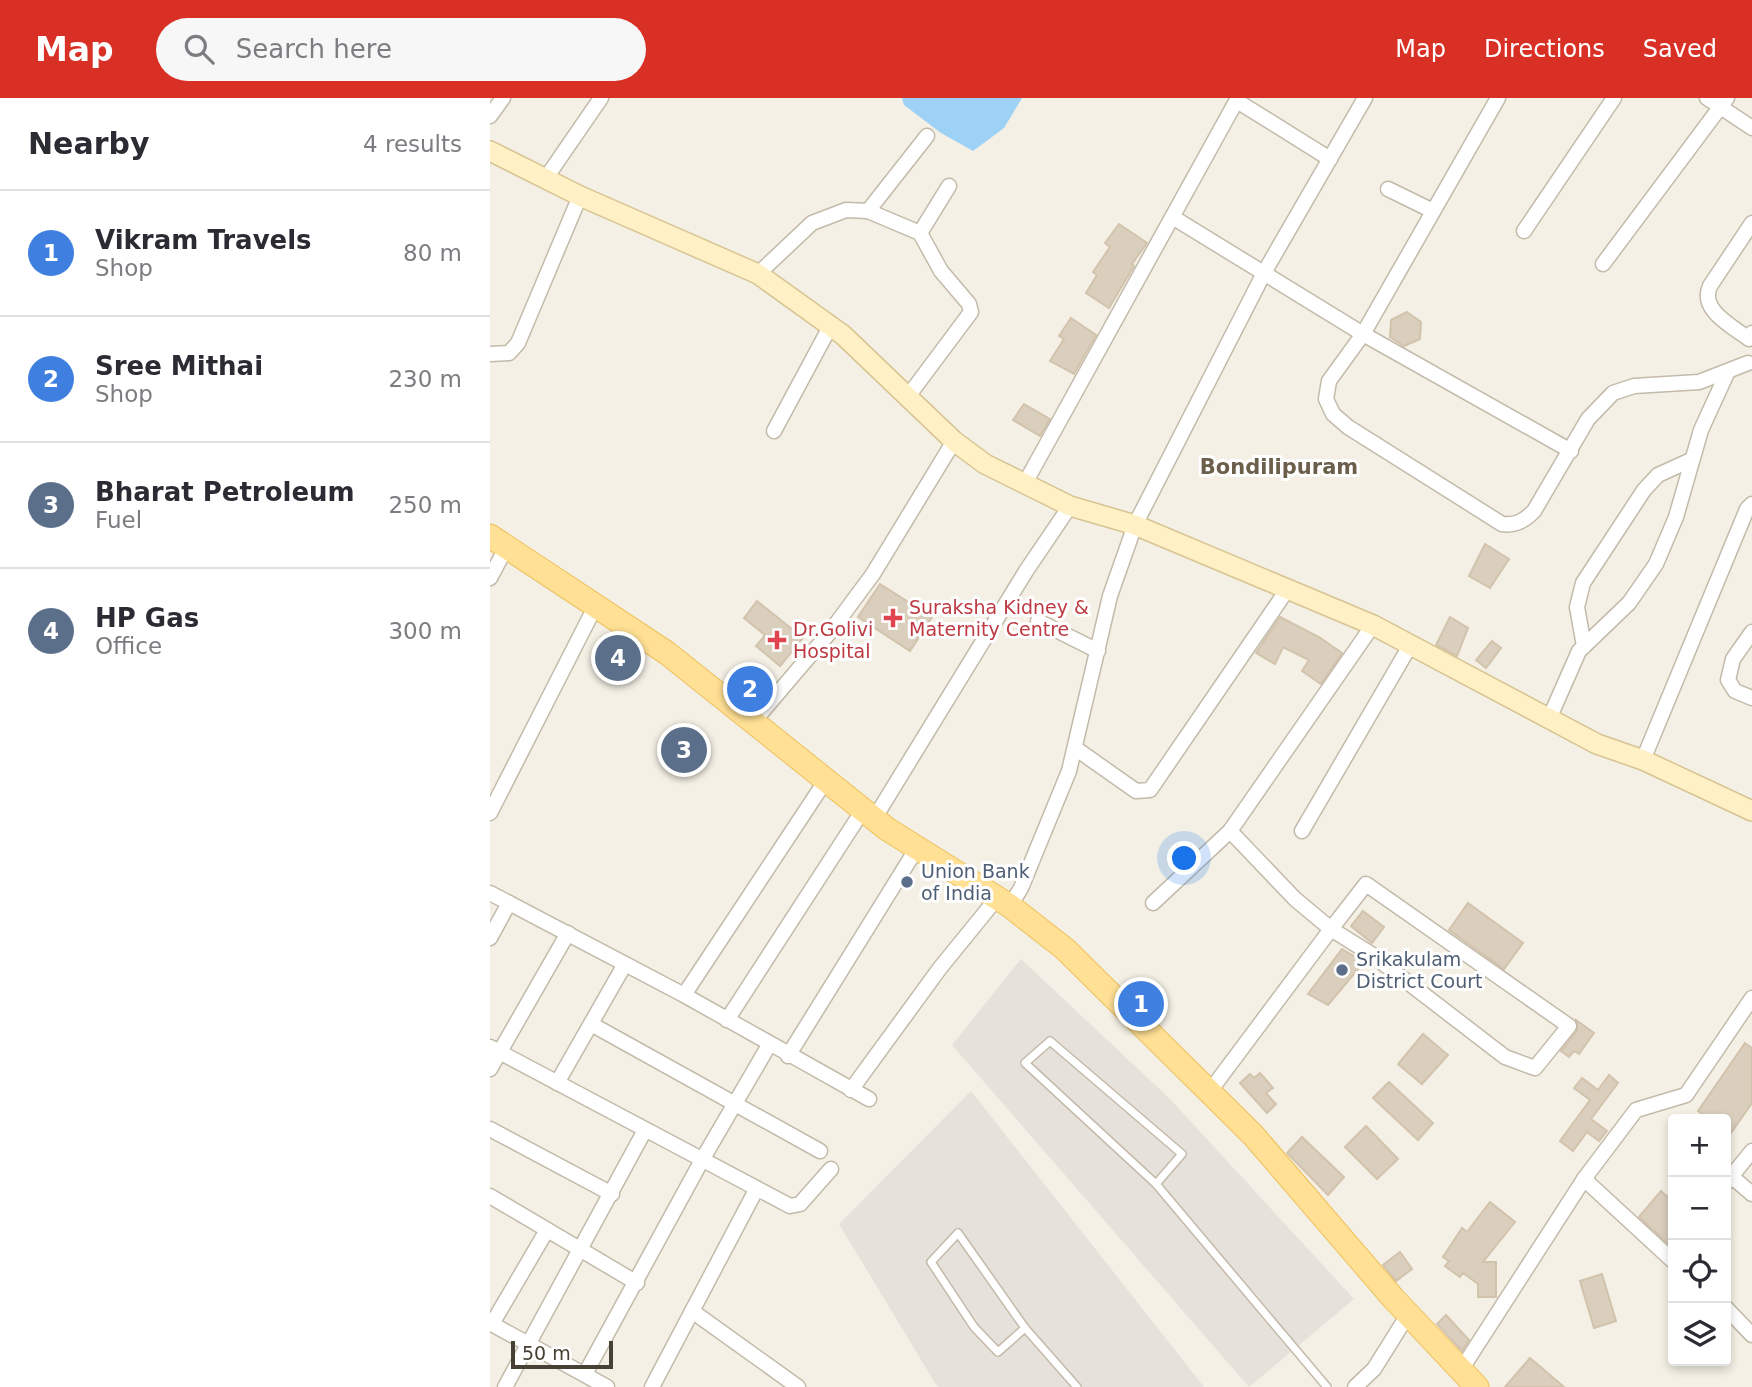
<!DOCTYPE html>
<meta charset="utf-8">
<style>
:root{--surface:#fff;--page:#f7f7f7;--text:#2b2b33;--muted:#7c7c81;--line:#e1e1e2;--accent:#d93025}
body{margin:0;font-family:"DejaVu Sans",sans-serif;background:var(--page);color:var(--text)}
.controls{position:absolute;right:21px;bottom:21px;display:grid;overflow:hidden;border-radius:7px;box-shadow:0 4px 10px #0003}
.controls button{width:63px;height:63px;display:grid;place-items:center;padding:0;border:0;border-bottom:2px solid var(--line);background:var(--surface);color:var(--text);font:35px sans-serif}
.scale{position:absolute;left:21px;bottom:18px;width:102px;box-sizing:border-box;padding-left:7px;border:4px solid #474034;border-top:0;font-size:19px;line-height:24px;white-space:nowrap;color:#474034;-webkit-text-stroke:5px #fff;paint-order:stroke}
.you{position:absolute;left:695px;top:761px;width:24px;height:24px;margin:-18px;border:5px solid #fff;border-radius:50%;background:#1a73e8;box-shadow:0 0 0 10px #1a73e833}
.badge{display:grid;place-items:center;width:46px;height:46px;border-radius:50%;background:var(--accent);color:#fff;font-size:23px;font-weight:700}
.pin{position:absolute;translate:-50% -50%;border:4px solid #fff;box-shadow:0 2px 7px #0006}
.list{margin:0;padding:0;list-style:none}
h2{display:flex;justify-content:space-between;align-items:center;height:91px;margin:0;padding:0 28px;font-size:30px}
h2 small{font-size:23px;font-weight:400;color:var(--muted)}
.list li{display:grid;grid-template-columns:46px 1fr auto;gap:21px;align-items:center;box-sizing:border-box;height:126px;padding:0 28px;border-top:2px solid var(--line)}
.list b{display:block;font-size:26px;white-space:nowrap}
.list p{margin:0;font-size:23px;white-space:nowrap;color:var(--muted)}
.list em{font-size:23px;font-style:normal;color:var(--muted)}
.icon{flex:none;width:38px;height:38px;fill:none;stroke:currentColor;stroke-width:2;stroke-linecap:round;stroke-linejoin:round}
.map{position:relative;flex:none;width:1262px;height:1289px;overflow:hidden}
header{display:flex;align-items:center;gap:42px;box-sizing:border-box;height:98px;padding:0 35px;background:var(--accent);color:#fff}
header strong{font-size:33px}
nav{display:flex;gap:38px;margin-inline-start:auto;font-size:24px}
.search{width:490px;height:63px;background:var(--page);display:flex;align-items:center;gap:18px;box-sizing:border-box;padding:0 24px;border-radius:38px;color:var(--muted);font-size:26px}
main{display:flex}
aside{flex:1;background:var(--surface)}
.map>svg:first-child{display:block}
</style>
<header>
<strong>Map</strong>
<div class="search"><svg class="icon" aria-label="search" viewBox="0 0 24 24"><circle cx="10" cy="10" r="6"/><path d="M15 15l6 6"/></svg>Search here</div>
<nav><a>Map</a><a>Directions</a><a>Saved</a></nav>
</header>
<main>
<aside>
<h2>Nearby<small>4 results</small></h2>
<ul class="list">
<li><span class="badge" style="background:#3f7fe0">1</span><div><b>Vikram Travels</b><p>Shop</p></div><em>80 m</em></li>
<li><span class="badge" style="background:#3f7fe0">2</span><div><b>Sree Mithai</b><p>Shop</p></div><em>230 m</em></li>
<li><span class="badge" style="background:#5c6f8a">3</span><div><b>Bharat Petroleum</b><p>Fuel</p></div><em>250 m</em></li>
<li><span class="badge" style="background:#5c6f8a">4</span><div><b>HP Gas</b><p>Office</p></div><em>300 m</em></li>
</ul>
</aside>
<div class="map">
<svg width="1262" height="1289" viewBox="0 0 1262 1289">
<rect width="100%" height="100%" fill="#f4f0e5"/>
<g fill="#e6e1da">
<path d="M 531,861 L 680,1001 L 864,1201 L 759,1289 L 462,947 Z"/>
<path d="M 481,993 L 714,1289 L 449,1289 L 445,1285 L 349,1126 Z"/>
</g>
<path fill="#9dd2f6" d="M 412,0 L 532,0 L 514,30 L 483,53 L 451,35 L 414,7 Z"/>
<g fill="#dacebd" stroke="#d2c3ad" stroke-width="2">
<path d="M 629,126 L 657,145 L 642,166 L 644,168 L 619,210 L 596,195 L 607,177 L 603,174 L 620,149 L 615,145 Z"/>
<path d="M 917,214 L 931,224 L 930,241 L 914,248 L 900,239 L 901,222 Z"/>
<path d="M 581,220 L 606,237 L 584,276 L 560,263 L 574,241 L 569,238 Z"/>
<path d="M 534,306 L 560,321 L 550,338 L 523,322 Z"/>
<path d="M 995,446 L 1019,461 L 1000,490 L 979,478 Z"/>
<path d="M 390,486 L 442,519 L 420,553 L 368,519 Z"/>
<path d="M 267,503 L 313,540 L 290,568 L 266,548 L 275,537 L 254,520 Z"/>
<path d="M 790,519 L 829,539 L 852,555 L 831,586 L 812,573 L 819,562 L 793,549 L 785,566 L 766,555 Z"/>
<path d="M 960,519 L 978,530 L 967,558 L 946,547 Z"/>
<path d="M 1002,543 L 1011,550 L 996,570 L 986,562 Z"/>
<path d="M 978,805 L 1033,845 L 1014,871 L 959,832 Z"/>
<path d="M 873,813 L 894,829 L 882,845 L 861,828 Z"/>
<path d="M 852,851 L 874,864 L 838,907 L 818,896 Z"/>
<path d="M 1086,922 L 1104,935 L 1089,956 L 1084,953 L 1079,959 L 1071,953 L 1087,933 Z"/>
<path d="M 933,936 L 958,957 L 932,986 L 908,966 Z"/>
<path d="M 1255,945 L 1262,950 L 1262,1005 L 1236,1042 L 1236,1021 L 1220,1021 L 1208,1013 Z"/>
<path d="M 770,975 L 783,990 L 776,995 L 786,1006 L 777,1015 L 750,985 L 760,976 L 764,980 Z"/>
<path d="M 1119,977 L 1128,985 L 1101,1021 L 1117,1033 L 1109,1043 L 1097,1034 L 1083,1053 L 1070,1043 L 1100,1002 L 1084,990 L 1092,980 L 1108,992 Z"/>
<path d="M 899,984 L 943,1025 L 928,1042 L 883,1000 Z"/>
<path d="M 876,1028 L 908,1061 L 887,1081 L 855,1049 Z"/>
<path d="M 812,1039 L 854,1079 L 838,1097 L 797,1055 Z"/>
<path d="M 1171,1093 L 1183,1104 L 1183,1150 L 1149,1119 Z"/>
<path d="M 1000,1104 L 1025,1124 L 993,1164 L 1006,1164 L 1006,1199 L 988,1199 L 988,1186 L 973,1175 L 970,1179 L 955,1168 L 959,1163 L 953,1159 L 972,1130 L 977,1134 Z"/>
<path d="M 910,1154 L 922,1171 L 906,1183 L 893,1167 Z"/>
<path d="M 1112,1176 L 1126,1223 L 1104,1230 L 1090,1183 Z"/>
<path d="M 956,1217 L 979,1242 L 972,1253 L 947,1226 Z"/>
<path d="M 1040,1260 L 1074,1289 L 1015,1289 Z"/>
</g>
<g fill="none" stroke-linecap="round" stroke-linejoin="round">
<g stroke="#c3baaa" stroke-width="10">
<g id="lane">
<path d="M 666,1086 L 692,1056 L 560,943 L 535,965 L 666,1086 L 837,1289"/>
<path d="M 535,1230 L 508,1254 L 484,1229 L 441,1164 L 468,1135 L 535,1230 L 587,1289"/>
</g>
</g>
<g stroke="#c3baaa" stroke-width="17">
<g id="street">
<path d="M 1008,0 L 873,236 L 839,283 L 836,301 L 843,316 L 858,329 L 1012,426 C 1026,428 1035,422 1044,413 L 1098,321 L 1123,295 L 1144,288 L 1209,284 L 1258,265"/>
<path d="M 1217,0 L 1262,30"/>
<path d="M 747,3 L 840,61"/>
<path d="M 0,18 L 13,0"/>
<path d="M 56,80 L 111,0"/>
<path d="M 898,91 L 943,113"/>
<path d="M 378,113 L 437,38"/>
<path d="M 684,120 L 873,236 L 1081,353"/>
<path d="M 1262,125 L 1220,188 C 1209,212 1242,228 1259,241 L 1262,235"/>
<path d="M 1034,133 L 1124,0"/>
<path d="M 430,135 L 459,88"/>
<path d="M 1113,166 L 1237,0"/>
<path d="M 268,176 L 322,125 L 356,112 L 378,113 L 430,135 L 451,173 L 479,206 L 481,214 L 419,297"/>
<path d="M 0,256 L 19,255 L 28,245 L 90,98"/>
<path d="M 284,333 L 341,227"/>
<path d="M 534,387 L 748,0"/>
<path d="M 0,480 L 16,450"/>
<path d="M 548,523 L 608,553"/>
<path d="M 1262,534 L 1243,561 L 1238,582 L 1245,593 L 1262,600"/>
<path d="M 1094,548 L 1087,509 L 1093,485 L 1154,392 L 1168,377 L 1201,362"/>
<path d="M 1059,621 L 1089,553 L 1139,505 L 1166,466 L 1186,419 L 1211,332 L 1238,273"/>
<path d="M 265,622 L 340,534 L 383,476 L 464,343"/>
<path d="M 585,650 L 646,693 L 660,692 L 797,492"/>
<path d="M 1153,662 L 1257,411 L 1262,406"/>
<path d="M 0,715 L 106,507"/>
<path d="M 384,721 L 536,473 L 580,408"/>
<path d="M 812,733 L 921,546"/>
<path d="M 876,786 L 1079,928 L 1045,970 L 1015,959 L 881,856 L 841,831 Z"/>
<path d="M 0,795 L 194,897 L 379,1001"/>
<path d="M 663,805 L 740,733"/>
<path d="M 520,808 L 531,790 L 579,673 L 620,498 L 645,427 L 775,173 L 875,0"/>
<path d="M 0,840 L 19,805"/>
<path d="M 194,897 L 336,682"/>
<path d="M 237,922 L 373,712"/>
<path d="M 101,926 L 330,1053"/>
<path d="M 0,949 L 300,1108 L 310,1106 L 341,1071"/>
<path d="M 298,958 L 427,750"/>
<path d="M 0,971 L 78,835"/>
<path d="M 67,985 L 135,866"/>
<path d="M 361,992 L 450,870 L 507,800"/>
<path d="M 720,993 L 841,831 L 805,801 L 740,733 L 883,527"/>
<path d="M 0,1031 L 122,1096"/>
<path d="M 1241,1078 L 1262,1096"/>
<path d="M 1094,1081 L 1183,1163"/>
<path d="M 1236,1085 L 1262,1053"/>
<path d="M 0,1098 L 147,1185"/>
<path d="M 1236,1210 L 1262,1237"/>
<path d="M 202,1213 L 308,1289"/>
<path d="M 0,1225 L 117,1289"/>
<path d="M 2,1226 L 57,1132"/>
<path d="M 971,1272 L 1094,1081 L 1146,1012 L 1196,997 L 1262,900"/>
<path d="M 95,1276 L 212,1062 L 279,947"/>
<path d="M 15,1289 L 155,1032"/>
<path d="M 162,1289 L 266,1092"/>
<path d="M 865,1289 L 884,1271 L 919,1215"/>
</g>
</g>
<g stroke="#d7c492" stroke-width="22">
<path id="secondary" d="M 0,53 L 90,98 L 268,176 L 353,237 L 464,343 L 495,366 L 580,408 L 645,427 L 883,527 L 1107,646 L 1153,662 L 1262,713"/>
</g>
<g stroke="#edc05b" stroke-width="25">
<path id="primary" d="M 0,438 L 177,555 L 397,731 L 520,808 L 575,851 L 763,1037 L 903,1200 L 987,1289"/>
</g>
<use href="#lane" stroke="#fff" stroke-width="7"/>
<use href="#street" stroke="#fff" stroke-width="14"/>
<use href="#secondary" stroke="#fff1c5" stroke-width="19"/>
<use href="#primary" stroke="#ffe094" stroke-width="23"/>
</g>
<g fill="#e0444e" stroke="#fff" stroke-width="2.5">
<path d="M399.5 509.5h7v7h7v7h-7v7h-7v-7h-7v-7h7z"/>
<path d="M283.5 531.5h7v7h7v7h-7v7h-7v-7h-7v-7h7z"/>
</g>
<g fill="#5c6f8a" stroke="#fff" stroke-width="2.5">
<circle cx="417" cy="784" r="7"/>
<circle cx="852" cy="872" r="7"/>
</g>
<g text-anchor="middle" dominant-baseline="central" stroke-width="6" stroke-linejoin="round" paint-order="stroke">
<g font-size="19" fill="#be3a42" stroke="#fff" text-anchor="start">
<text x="419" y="509">Suraksha Kidney &amp;<tspan x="419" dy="22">Maternity Centre</tspan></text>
<text x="303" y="531">Dr.Golivi<tspan x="303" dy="22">Hospital</tspan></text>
</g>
<g font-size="19" fill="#4e5e75" stroke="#fff" text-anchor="start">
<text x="431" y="773">Union Bank<tspan x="431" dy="22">of India</tspan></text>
<text x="866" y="861">Srikakulam<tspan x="866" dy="22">District Court</tspan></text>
</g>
<g font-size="21" font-weight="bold" fill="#6b5e4b" stroke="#fff">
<text x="789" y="369">Bondilipuram</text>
</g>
</g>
</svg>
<div class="controls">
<button>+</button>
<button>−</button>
<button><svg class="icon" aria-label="locate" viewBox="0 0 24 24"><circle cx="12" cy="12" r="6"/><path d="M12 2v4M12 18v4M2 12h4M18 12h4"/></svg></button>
<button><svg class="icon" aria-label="layers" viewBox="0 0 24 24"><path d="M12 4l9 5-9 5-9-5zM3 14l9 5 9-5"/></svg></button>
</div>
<div class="scale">50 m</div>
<div class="you"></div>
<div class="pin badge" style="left:651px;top:906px;background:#3f7fe0">1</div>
<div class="pin badge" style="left:260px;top:591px;background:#3f7fe0">2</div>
<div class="pin badge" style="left:194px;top:652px;background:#5c6f8a">3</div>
<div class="pin badge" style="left:128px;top:560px;background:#5c6f8a">4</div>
</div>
</main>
